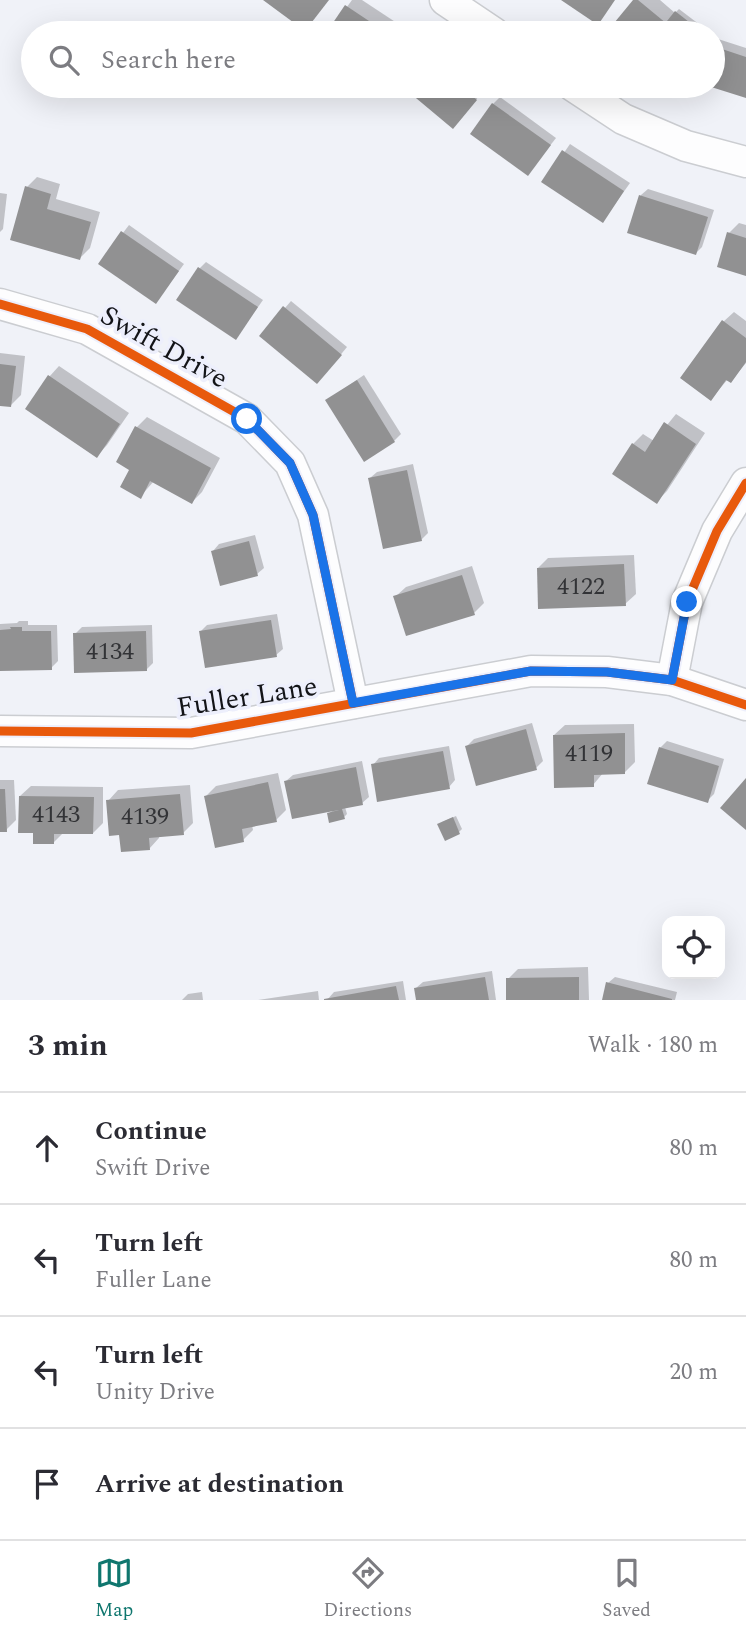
<!DOCTYPE html>
<meta charset="utf-8">
<style>
:root{--surface:#fff;--page:#f2f2f3;--text:#2b2b33;--muted:#7c7c81;--line:#e1e1e2;--accent:#0f766e}
body{margin:0;font-family:Spectral,serif;background:var(--page);color:var(--text)}
.controls{position:absolute;right:21px;bottom:21px;display:grid;overflow:hidden;border-radius:14px;box-shadow:0 7px 28px #0002}
.controls button{width:63px;height:63px;display:grid;place-items:center;padding:0;border:0;border-bottom:2px solid var(--line);background:var(--surface);color:var(--text);font:35px sans-serif}
.stop{position:absolute;width:21px;height:21px;margin:-16px;border:5px solid #1a73e8;border-radius:50%;background:#fff}
.stop.end{background:#1a73e8;border-color:#fff;box-shadow:0 2px 7px #0008}
.list{margin:0;padding:0;list-style:none}
h2{display:flex;justify-content:space-between;align-items:center;height:91px;margin:0;padding:0 28px;font-size:30px}
h2 small{font-size:23px;font-weight:400;color:var(--muted)}
.list li{display:grid;grid-template-columns:46px 1fr auto;gap:21px;align-items:center;box-sizing:border-box;height:112px;padding:0 28px;border-top:2px solid var(--line)}
.list b{display:block;font-size:26px;white-space:nowrap}
.list p{margin:0;font-size:23px;white-space:nowrap;color:var(--muted)}
.list em{font-size:23px;font-style:normal;color:var(--muted)}
.icon{flex:none;width:38px;height:38px;fill:none;stroke:currentColor;stroke-width:2;stroke-linecap:round;stroke-linejoin:round}
.map{position:relative;flex:none;width:746px;height:1000px;overflow:hidden}
.search{position:absolute;background:var(--surface);box-shadow:0 7px 28px #0002;left:21px;right:21px;top:21px;height:77px;display:flex;align-items:center;gap:18px;box-sizing:border-box;padding:0 24px;border-radius:38px;color:var(--muted);font-size:26px}
.sheet{height:539px;background:var(--surface)}
nav{display:flex;justify-content:space-around;align-items:center;box-sizing:border-box;height:98px;border-top:2px solid var(--line);background:var(--surface);font-size:19px;color:var(--muted)}
nav a{display:grid;justify-items:center;gap:4px}
nav .on{color:var(--accent)}
.map>svg:first-child{display:block}
</style>
<div class="map">
<svg width="746" height="1000" viewBox="0 0 746 1000">
<rect width="100%" height="100%" fill="#f0f2f8"/>
<g fill="#0003">
<path d="M 352,0 L 362,0 L 412,33 L 328,33 Z"/>
<path d="M 635,0 L 660,0 L 675,13 L 679,9 L 700,25 L 696,30 L 700,33 L 619,33 L 612,28 Z"/>
<path d="M 718,39 L 746,48 L 746,97 L 712,86 L 713,45 Z"/>
<path d="M 408,86 L 474,86 L 482,92 L 460,120 L 406,87 Z"/>
<path d="M 500,97 L 556,138 L 528,174 L 493,104 Z"/>
<path d="M 570,144 L 630,183 L 603,221 L 544,182 Z"/>
<path d="M 37,177 L 60,184 L 56,199 L 100,212 L 90,248 L 80,258 L 27,187 Z"/>
<path d="M 648,189 L 714,210 L 702,247 L 696,253 L 629,232 L 641,195 Z"/>
<path d="M 0,193 L 7,194 L 3,229 L 0,232 Z"/>
<path d="M 739,223 L 746,225 L 746,274 L 729,233 Z"/>
<path d="M 129,225 L 184,264 L 156,302 L 100,263 Z"/>
<path d="M 206,262 L 263,300 L 236,338 L 199,269 Z"/>
<path d="M 291,301 L 347,347 L 324,375 L 261,336 Z"/>
<path d="M 734,312 L 746,321 L 746,363 L 731,381 L 728,379 L 711,399 L 723,322 Z"/>
<path d="M 0,353 L 25,356 L 21,395 L 11,405 L 0,404 Z"/>
<path d="M 59,366 L 129,413 L 107,445 L 97,456 L 49,377 Z"/>
<path d="M 364,375 L 401,434 L 394,441 L 327,400 Z"/>
<path d="M 676,414 L 705,433 L 667,491 L 657,501 L 633,444 L 643,434 L 654,441 Z"/>
<path d="M 147,417 L 220,458 L 202,492 L 192,502 L 154,481 L 140,497 L 131,469 L 137,427 Z"/>
<path d="M 413,464 L 428,533 L 421,540 L 370,478 L 377,472 Z"/>
<path d="M 255,535 L 264,568 L 257,574 L 213,551 L 219,544 Z"/>
<path d="M 634,555 L 636,594 L 625,604 L 538,568 L 548,558 Z"/>
<path d="M 472,566 L 484,603 L 474,613 L 395,597 L 406,587 Z"/>
<path d="M 277,614 L 283,649 L 276,655 L 201,631 L 207,625 Z"/>
<path d="M 19,621 L 28,621 L 28,625 L 57,625 L 58,661 L 51,668 L 0,669 L 0,624 L 17,623 Z"/>
<path d="M 152,625 L 153,663 L 146,670 L 75,634 L 82,627 Z"/>
<path d="M 532,723 L 543,761 L 536,768 L 467,746 L 474,739 Z"/>
<path d="M 634,724 L 635,762 L 625,772 L 603,773 L 593,785 L 554,735 L 565,725 Z"/>
<path d="M 667,741 L 724,759 L 714,794 L 707,801 L 660,748 Z"/>
<path d="M 449,746 L 455,780 L 449,787 L 373,765 L 379,758 Z"/>
<path d="M 362,761 L 369,797 L 362,803 L 345,807 L 347,814 L 344,817 L 329,814 L 334,809 L 286,781 L 293,775 Z"/>
<path d="M 278,773 L 286,810 L 276,820 L 252,825 L 253,830 L 243,840 L 206,796 L 216,786 Z"/>
<path d="M 0,780 L 14,780 L 16,820 L 6,830 L 0,830 Z"/>
<path d="M 190,785 L 193,823 L 183,833 L 159,835 L 159,838 L 149,849 L 121,833 L 108,801 L 118,790 Z"/>
<path d="M 31,786 L 103,787 L 103,823 L 93,833 L 64,832 L 53,843 L 35,831 L 20,796 Z"/>
<path d="M 456,816 L 462,829 L 459,832 L 442,822 Z"/>
<path d="M 588,967 L 589,1000 L 508,1000 L 508,979 L 518,969 Z"/>
<path d="M 492,971 L 496,1000 L 418,1000 L 416,988 L 423,982 Z"/>
<path d="M 615,977 L 677,992 L 675,1000 L 604,1000 L 608,983 Z"/>
<path d="M 403,981 L 406,1000 L 327,1000 L 334,992 Z"/>
<path d="M 318,991 L 319,1000 L 258,1000 Z"/>
<path d="M 202,992 L 203,1000 L 182,1000 L 188,994 Z"/>
</g>
<g fill="#919192">
<path d="M 263,0 L 329,0 L 305,31 Z"/>
<path d="M 561,0 L 615,0 L 598,25 Z"/>
<path d="M 633,0 L 638,0 L 678,33 L 616,33 L 610,28 Z"/>
<path d="M 345,5 L 387,33 L 326,33 Z"/>
<path d="M 675,11 L 698,29 L 695,33 L 684,33 L 667,21 Z"/>
<path d="M 713,46 L 746,57 L 746,98 L 708,86 L 713,86 Z"/>
<path d="M 405,86 L 460,86 L 477,100 L 453,129 L 404,88 Z"/>
<path d="M 492,103 L 551,145 L 528,176 L 470,134 Z"/>
<path d="M 562,150 L 624,191 L 603,223 L 541,182 Z"/>
<path d="M 25,186 L 51,194 L 47,209 L 91,222 L 80,260 L 10,240 Z"/>
<path d="M 639,195 L 708,217 L 696,255 L 627,233 Z"/>
<path d="M 121,231 L 179,271 L 156,304 L 98,264 Z"/>
<path d="M 727,232 L 746,238 L 746,276 L 717,267 Z"/>
<path d="M 198,267 L 258,307 L 236,340 L 176,300 Z"/>
<path d="M 283,306 L 342,355 L 317,384 L 259,336 Z"/>
<path d="M 722,320 L 746,338 L 746,362 L 731,383 L 726,380 L 711,401 L 680,378 Z"/>
<path d="M 0,364 L 16,366 L 11,407 L 0,406 Z"/>
<path d="M 48,375 L 120,424 L 97,458 L 25,409 Z"/>
<path d="M 357,380 L 395,442 L 364,462 L 325,400 Z"/>
<path d="M 664,422 L 696,444 L 657,504 L 612,474 L 632,443 L 645,452 Z"/>
<path d="M 135,426 L 211,468 L 192,504 L 150,481 L 141,499 L 120,487 L 129,470 L 116,462 Z"/>
<path d="M 407,470 L 422,541 L 383,549 L 368,478 Z"/>
<path d="M 249,541 L 258,576 L 220,586 L 211,551 Z"/>
<path d="M 624,564 L 626,606 L 538,609 L 537,568 Z"/>
<path d="M 462,575 L 475,615 L 406,636 L 393,596 Z"/>
<path d="M 271,620 L 277,657 L 205,668 L 199,631 Z"/>
<path d="M 10,627 L 22,627 L 22,631 L 51,631 L 52,670 L 0,671 L 0,630 L 11,629 Z"/>
<path d="M 146,631 L 147,671 L 74,673 L 73,633 Z"/>
<path d="M 526,729 L 537,770 L 476,786 L 465,746 Z"/>
<path d="M 625,733 L 625,774 L 594,775 L 594,787 L 554,788 L 553,735 Z"/>
<path d="M 659,747 L 719,766 L 708,803 L 647,784 Z"/>
<path d="M 443,751 L 450,789 L 377,802 L 371,764 Z"/>
<path d="M 356,767 L 363,805 L 342,809 L 345,819 L 329,823 L 327,813 L 339,810 L 292,819 L 284,781 Z"/>
<path d="M 746,778 L 746,830 L 720,808 Z"/>
<path d="M 268,782 L 277,822 L 242,829 L 244,842 L 215,848 L 204,796 Z"/>
<path d="M 0,789 L 5,789 L 7,832 L 0,832 Z"/>
<path d="M 180,794 L 184,835 L 149,838 L 150,850 L 121,852 L 119,835 L 109,836 L 106,800 Z"/>
<path d="M 19,796 L 94,797 L 93,834 L 54,834 L 54,844 L 33,844 L 33,833 L 18,833 Z"/>
<path d="M 453,817 L 460,834 L 445,841 L 437,824 Z"/>
<path d="M 485,977 L 489,1000 L 416,1000 L 414,988 Z"/>
<path d="M 579,977 L 579,1000 L 506,1000 L 506,978 Z"/>
<path d="M 606,982 L 672,999 L 672,1000 L 602,1000 Z"/>
<path d="M 396,986 L 399,1000 L 324,1000 L 324,999 Z"/>
</g>
<g fill="none" stroke-linecap="round" stroke-linejoin="round">
<g stroke="#cbcdd1" stroke-width="33">
<g id="street">
<path d="M 445,0 L 494,33"/>
<path d="M 573,86 L 623,119 L 686,146 L 746,162"/>
<path d="M 0,304 L 87,329 L 247,419 L 290,463 L 313,515 L 353,703"/>
<path d="M 672,680 L 687,602 L 717,531 L 746,483"/>
<path d="M 0,731 L 191,733 L 531,671 L 607,672 L 672,680 L 746,705"/>
</g>
</g>
<use href="#street" stroke="#fdfdfe" stroke-width="30"/>
<g stroke="#edeffc" stroke-width="13">
<g id="cycleway">
<path d="M 0,304 L 87,329 L 247,419 L 290,463 L 313,515 L 353,703"/>
<path d="M 672,680 L 687,602 L 717,531 L 746,483"/>
<path d="M 0,731 L 191,733 L 531,671 L 607,672 L 672,680 L 746,705"/>
</g>
</g>
<use href="#cycleway" stroke="#e8590c" stroke-width="9"/>
</g>
<g fill="none" stroke-linecap="round" stroke-linejoin="round">
<path stroke="#1a73e8" stroke-width="9" d="M 247,419 L 290,463 L 313,515 L 353,703 L 531,671 L 607,672 L 672,680 L 687,602"/>
</g>
<g text-anchor="middle" dominant-baseline="central" stroke-width="7" stroke-linejoin="round" paint-order="stroke">
<g font-size="24" fill="#323336">
<text x="581" y="587">4122</text>
<text x="110" y="652">4134</text>
<text x="589" y="754">4119</text>
<text x="56" y="815">4143</text>
<text x="145" y="817">4139</text>
</g>
<g font-size="28" fill="#131418" stroke="#edeffc">
<text transform="translate(164 347) rotate(29)">Swift Drive</text>
<text transform="translate(247 697) rotate(-9)">Fuller Lane</text>
</g>
</g>
</svg>
<div class="controls">
<button><svg class="icon" aria-label="locate" viewBox="0 0 24 24"><circle cx="12" cy="12" r="6"/><path d="M12 2v4M12 18v4M2 12h4M18 12h4"/></svg></button>
</div>
<div class="stop" style="left:247px;top:419px"></div>
<div class="stop end" style="left:687px;top:602px"></div>
<div class="search"><svg class="icon" aria-label="search" viewBox="0 0 24 24"><circle cx="10" cy="10" r="6"/><path d="M15 15l6 6"/></svg>Search here</div>
</div>
<section class="sheet">
<h2>3 min<small>Walk · 180 m</small></h2>
<ul class="list">
<li><svg class="icon" aria-label="ahead" viewBox="0 0 24 24"><path d="M12 20V5M6 11l6-6 6 6"/></svg><div><b>Continue</b><p>Swift Drive</p></div><em>80 m</em></li>
<li><svg class="icon" aria-label="left" viewBox="0 0 24 24"><path d="M17 20v-9H6M10 6l-5 5 5 5"/></svg><div><b>Turn left</b><p>Fuller Lane</p></div><em>80 m</em></li>
<li><svg class="icon" aria-label="left" viewBox="0 0 24 24"><path d="M17 20v-9H6M10 6l-5 5 5 5"/></svg><div><b>Turn left</b><p>Unity Drive</p></div><em>20 m</em></li>
<li><svg class="icon" aria-label="arrive" viewBox="0 0 24 24"><path d="M6 21V4h12l-3 4 3 4H6"/></svg><div><b>Arrive at destination</b></div></li>
</ul>
</section>
<nav>
<a class="on"><svg class="icon" aria-label="map" viewBox="0 0 24 24"><path d="M3 6l6-2 6 2 6-2v14l-6 2-6-2-6 2zM9 4v14M15 6v14"/></svg>Map</a>
<a><svg class="icon" aria-label="directions" viewBox="0 0 24 24"><path d="M12 3l9 9-9 9-9-9zM9 14v-3h6M13 9l2 2-2 2"/></svg>Directions</a>
<a><svg class="icon" aria-label="saved" viewBox="0 0 24 24"><path d="M7 4h10v16l-5-4-5 4z"/></svg>Saved</a>
</nav>
